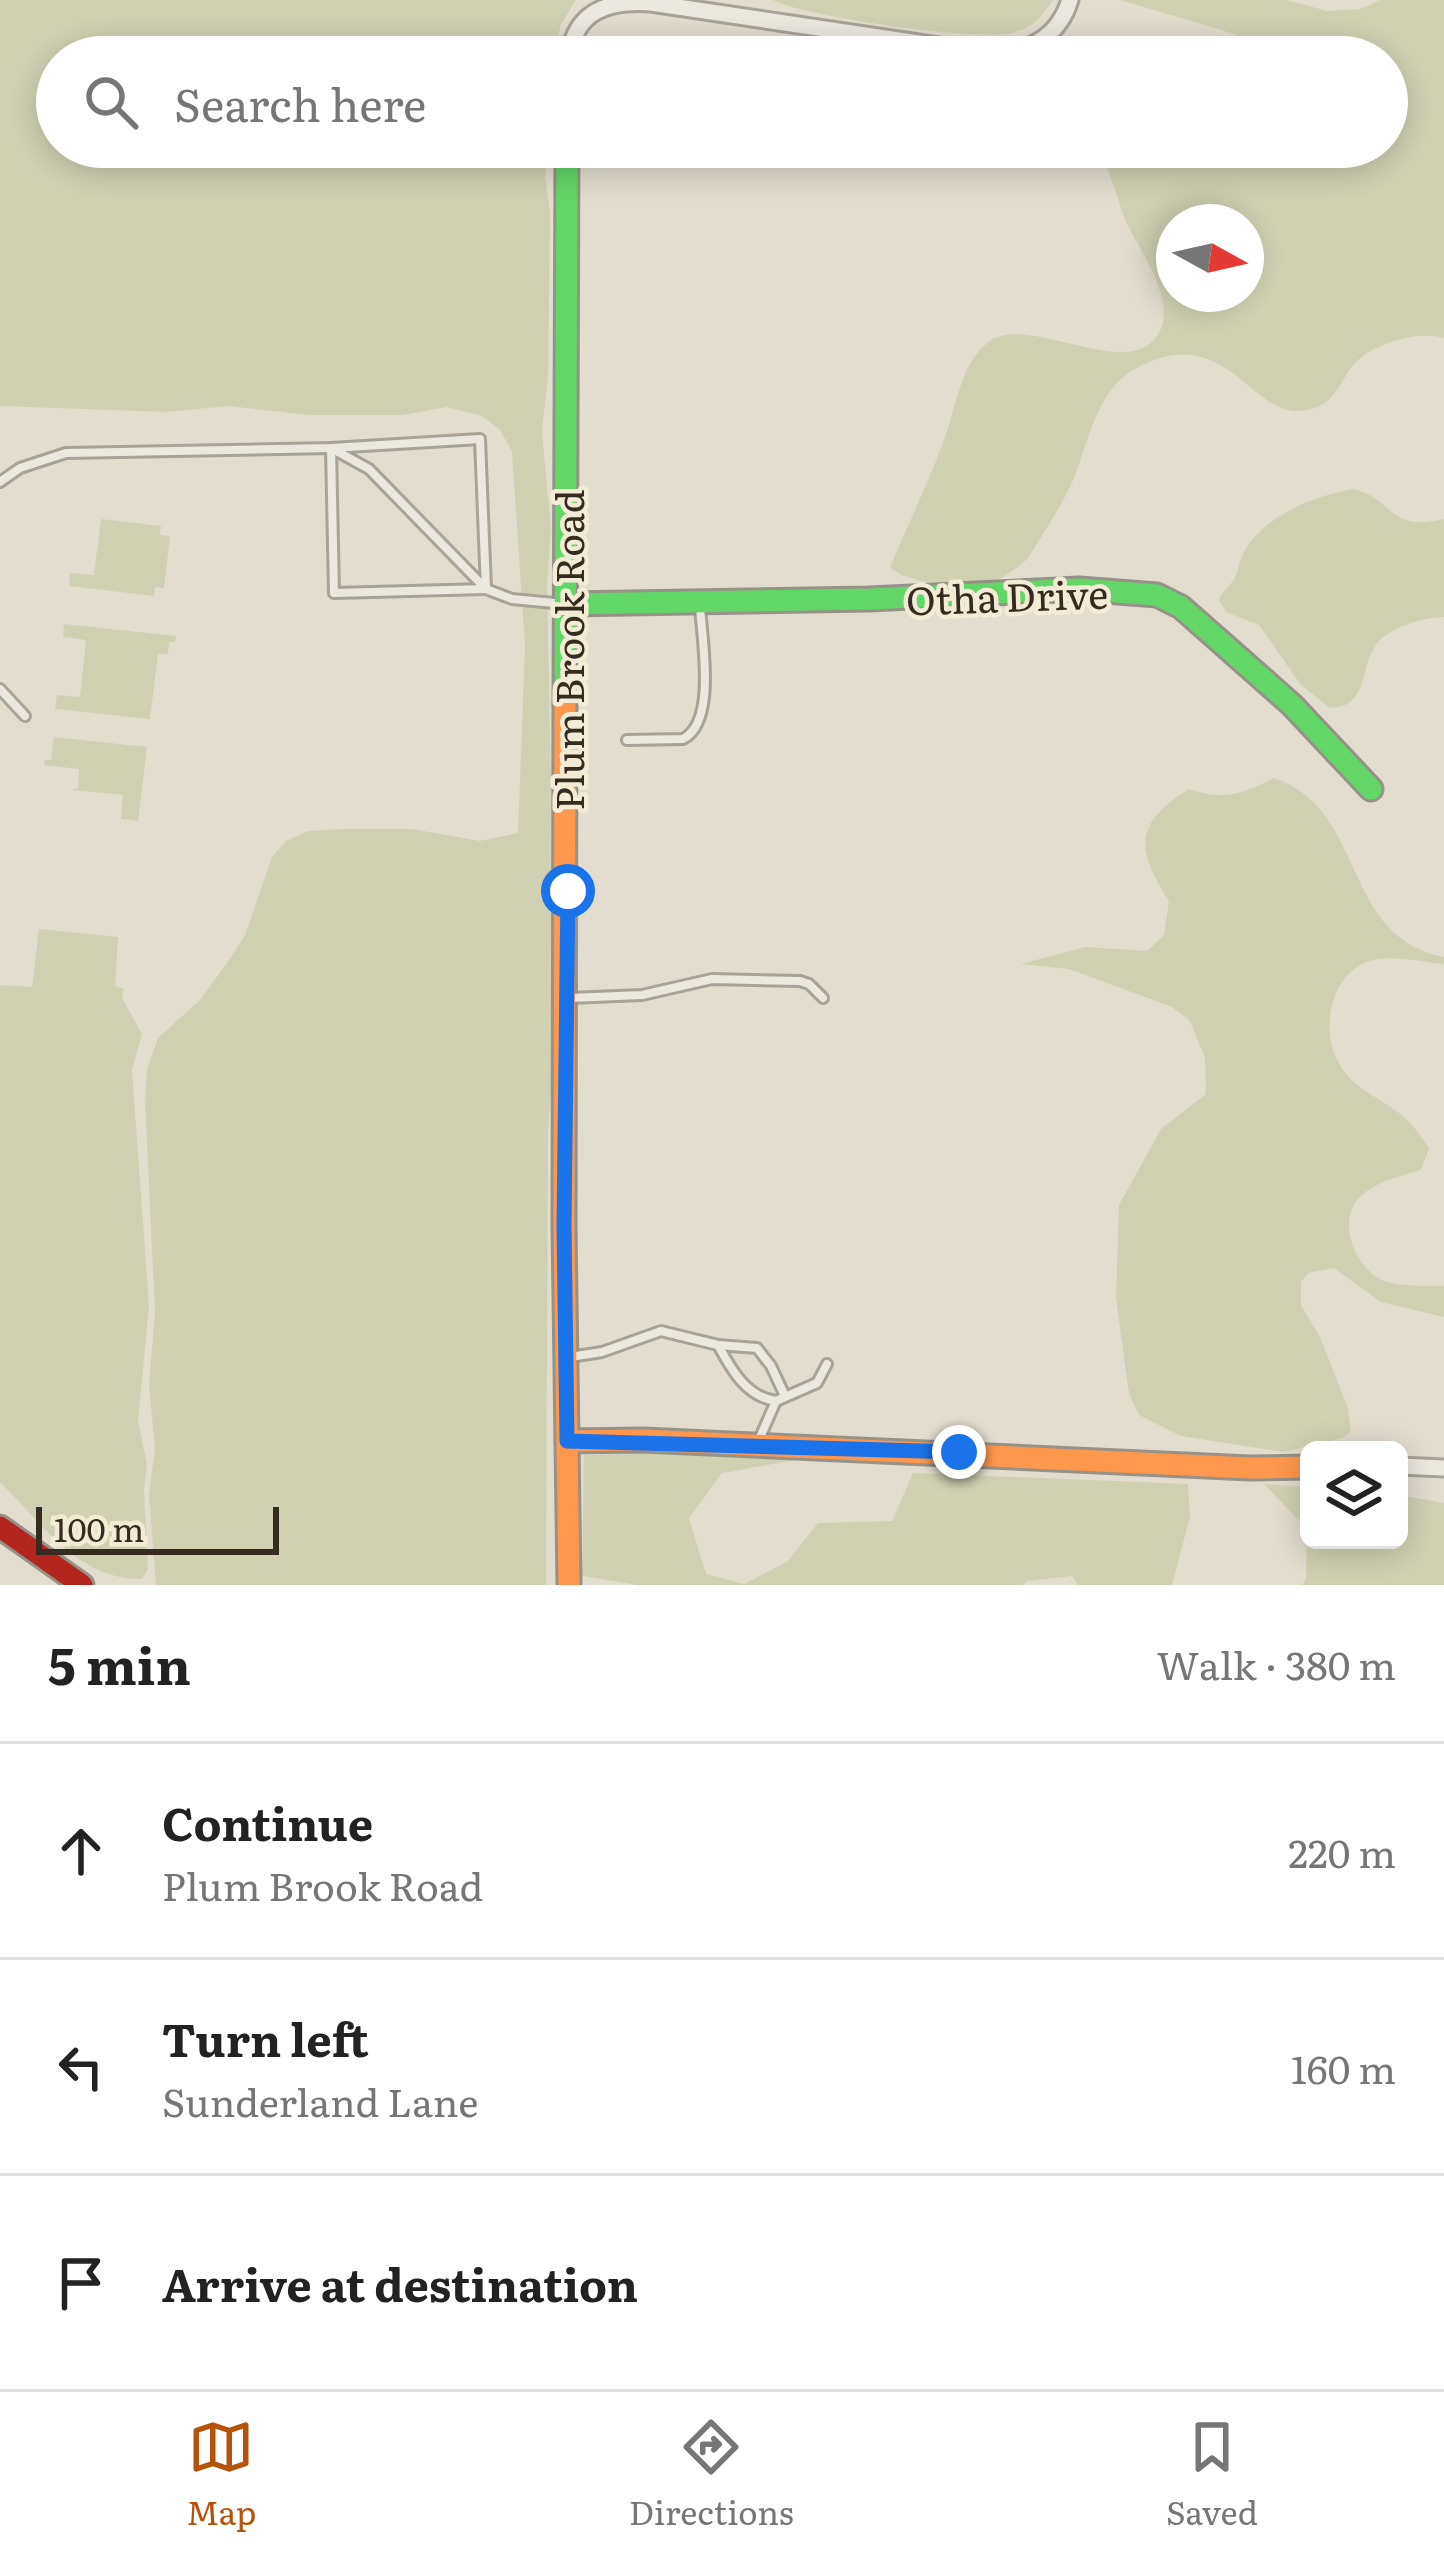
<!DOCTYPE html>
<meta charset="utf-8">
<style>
:root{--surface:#fff;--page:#f6f6f6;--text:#222;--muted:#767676;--line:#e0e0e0;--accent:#b45309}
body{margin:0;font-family:Literata,serif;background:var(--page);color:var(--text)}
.controls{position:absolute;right:36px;bottom:36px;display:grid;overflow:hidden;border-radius:18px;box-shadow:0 6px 30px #0003}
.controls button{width:108px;height:108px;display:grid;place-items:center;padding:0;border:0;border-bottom:3px solid var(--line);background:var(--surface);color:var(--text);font:60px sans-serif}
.compass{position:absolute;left:1156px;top:204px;width:108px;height:108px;border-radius:50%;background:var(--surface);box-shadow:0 6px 30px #0003;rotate:98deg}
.scale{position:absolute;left:36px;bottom:30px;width:243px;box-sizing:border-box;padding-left:12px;border:6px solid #362b20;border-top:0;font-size:33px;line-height:42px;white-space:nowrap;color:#362b20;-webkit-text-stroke:9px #f2ebd6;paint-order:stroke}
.stop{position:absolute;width:36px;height:36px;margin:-27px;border:9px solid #1a73e8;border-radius:50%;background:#fff}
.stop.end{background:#1a73e8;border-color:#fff;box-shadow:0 3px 12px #0008}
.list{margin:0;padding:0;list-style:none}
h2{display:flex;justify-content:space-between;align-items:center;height:156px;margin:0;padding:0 48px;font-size:51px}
h2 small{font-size:39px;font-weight:400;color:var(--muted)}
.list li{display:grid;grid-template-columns:78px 1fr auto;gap:36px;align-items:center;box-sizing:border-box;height:216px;padding:0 48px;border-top:3px solid var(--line)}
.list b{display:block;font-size:45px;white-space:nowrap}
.list p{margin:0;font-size:39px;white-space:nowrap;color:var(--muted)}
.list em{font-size:39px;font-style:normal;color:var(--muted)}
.icon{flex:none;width:66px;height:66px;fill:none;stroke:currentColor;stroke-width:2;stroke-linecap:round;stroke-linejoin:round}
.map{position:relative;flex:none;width:1444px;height:1585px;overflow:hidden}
.search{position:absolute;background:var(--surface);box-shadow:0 6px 30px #0003;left:36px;right:36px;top:36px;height:132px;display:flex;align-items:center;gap:30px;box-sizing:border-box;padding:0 42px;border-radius:66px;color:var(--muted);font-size:45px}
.sheet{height:804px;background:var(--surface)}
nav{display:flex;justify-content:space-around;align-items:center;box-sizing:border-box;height:168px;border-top:3px solid var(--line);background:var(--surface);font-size:33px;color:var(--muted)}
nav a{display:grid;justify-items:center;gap:6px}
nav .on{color:var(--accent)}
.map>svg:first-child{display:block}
</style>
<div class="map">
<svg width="1444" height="1585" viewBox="0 0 1444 1585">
<rect width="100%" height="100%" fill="#e2ddcf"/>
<g fill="#d0d1b3" fill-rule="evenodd">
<path d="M 0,0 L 576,0 L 561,24 L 553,57 L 57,57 L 57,147 L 549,147 L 545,177 L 550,213 L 548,377 L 542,432 L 551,529 L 547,585 L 552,831 L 556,832 L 554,1047 L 548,1134 L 546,1585 L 156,1585 L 149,1494 L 155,1448 L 149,1385 L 155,1312 L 145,1101 L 147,1069 L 158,1038 L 200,1000 L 227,963 L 245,935 L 272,857 L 286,841 L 308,831 L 342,829 L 412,829 L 480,841 L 518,833 L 525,645 L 512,452 L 500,430 L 482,416 L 447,407 L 403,415 L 309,415 L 228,406 L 167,412 L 0,406 Z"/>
<path d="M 773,0 L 1053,0 C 1041,18 1033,28 1011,33 C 975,41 805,17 773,0 Z"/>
<path d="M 1120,0 L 1287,0 L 1327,11 L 1360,9 L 1380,0 L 1444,0 L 1444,338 C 1418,331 1379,342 1358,360 C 1339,378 1339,403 1308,410 C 1250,423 1229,317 1135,369 C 1094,391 1088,449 1070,487 C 1058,512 1042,535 1028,558 C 1018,568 1000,581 986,584 C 962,587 905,584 890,567 C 908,525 928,483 944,440 C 956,409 960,362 990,341 C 1029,314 1126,381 1157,336 C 1181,302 1136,247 1124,217 C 1116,194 1108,170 1101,147 L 1387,147 L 1387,57 L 1268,57 L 1238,35 ZM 1174,222 L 1246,222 L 1246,294 L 1174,294 Z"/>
<path d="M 1354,489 C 1396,500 1386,532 1444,519 L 1444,617 C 1423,618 1395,625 1379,641 C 1358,664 1371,707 1330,708 L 1301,685 L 1259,625 L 1226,612 L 1219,600 C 1223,589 1230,587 1235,577 C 1239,568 1240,558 1245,550 C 1266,515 1316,495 1354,489 Z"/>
<path d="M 101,519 L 161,526 L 160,535 L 170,536 L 164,588 L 155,587 L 154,596 L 69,586 L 70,573 L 94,575 Z"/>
<path d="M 64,624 L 176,636 L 175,642 L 169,642 L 168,654 L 158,654 L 150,719 L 55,709 L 57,695 L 80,697 L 86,640 L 63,637 Z"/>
<path d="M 54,737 L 147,747 L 138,821 L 121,819 L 123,795 L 72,790 L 78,788 L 79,769 L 44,765 L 45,760 L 51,760 Z"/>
<path d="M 1274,778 C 1369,811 1339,936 1444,957 L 1444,964 C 1424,962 1398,956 1378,959 C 1331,966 1318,1030 1340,1065 C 1355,1091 1384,1099 1405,1118 C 1414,1126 1422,1138 1429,1148 L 1421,1170 C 1400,1176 1377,1181 1361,1196 C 1336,1219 1354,1264 1378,1278 C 1395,1288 1425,1285 1444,1286 L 1444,1317 L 1381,1302 L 1334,1268 L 1308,1273 L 1301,1282 L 1301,1305 L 1320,1337 L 1348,1408 L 1351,1431 L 1342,1438 L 1283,1452 L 1181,1436 L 1139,1415 L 1129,1394 L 1116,1298 L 1119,1205 L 1161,1129 L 1206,1094 L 1205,1058 L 1190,1021 L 1172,1007 L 1069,969 L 1021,964 L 1085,947 L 1147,951 L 1164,935 L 1169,901 C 1137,851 1132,824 1189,789 C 1225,801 1242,794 1274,778 Z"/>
<path d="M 39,929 L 118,937 L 115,986 L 124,989 L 122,998 L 142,1034 L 132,1070 L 149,1306 L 138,1420 L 147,1465 L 144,1489 L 148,1569 L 142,1579 C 75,1579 43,1523 0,1482 L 0,985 L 32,987 Z"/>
<path d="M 744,1452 L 796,1460 L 722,1473 L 689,1518 L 706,1574 L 744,1584 L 787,1562 L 818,1523 L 892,1521 L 913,1473 L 1188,1484 L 1190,1517 L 1172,1585 L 1078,1585 L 1072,1576 L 1027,1581 L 1023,1585 L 638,1585 L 582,1576 L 584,1455 Z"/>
<path d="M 1264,1484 L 1309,1487 L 1309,1540 L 1399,1540 L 1399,1495 L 1444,1503 L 1444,1585 L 1302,1585 L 1306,1579 L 1307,1529 Z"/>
</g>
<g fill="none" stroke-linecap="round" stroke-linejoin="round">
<g stroke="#a8a297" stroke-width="14">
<g id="lane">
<path d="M 331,448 L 369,469 L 486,589 L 334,593 Z"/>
<path d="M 0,482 L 20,468 L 66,453 L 331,448 L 480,439 L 486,589 L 512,599 L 565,604"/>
<path d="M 0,689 L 25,716"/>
<path d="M 627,740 L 683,739 C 717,722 702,640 700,607"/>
<path d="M 569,998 L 642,995 L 712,979 L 800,981 L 809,984 L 823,998"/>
<path d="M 718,1345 L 757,1348 L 771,1366 L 785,1396"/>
<path d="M 570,1357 L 602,1352 L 661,1331 L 718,1345 C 731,1369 746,1397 776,1401"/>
<path d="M 758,1442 L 776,1401 L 817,1383 L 827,1364"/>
</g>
</g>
<g stroke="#a8a297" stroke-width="21">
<g id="street">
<path d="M 569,57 C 575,10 609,0 651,3 L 999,55 C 1034,49 1059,35 1070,0"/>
<path d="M 1399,1466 L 1444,1468"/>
</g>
</g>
<g stroke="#979288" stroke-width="27">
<g id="fast">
<path d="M 567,604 L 869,599 L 1079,589 L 1157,595 L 1181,607 L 1292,705 L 1371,789"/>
<path d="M 565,704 L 567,147"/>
</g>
</g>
<g stroke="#979288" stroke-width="27">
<g id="slow">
<path d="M 565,704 L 564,1225 L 569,1585"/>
<path d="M 567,1441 L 643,1440 L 1250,1468 L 1309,1467"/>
</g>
</g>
<g stroke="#979288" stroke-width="27">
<path id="jam" d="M 0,1527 L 82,1585"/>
</g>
<use href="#lane" stroke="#ebe8e0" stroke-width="8"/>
<use href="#street" stroke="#ebe8e0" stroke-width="15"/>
<use href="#fast" stroke="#63d668" stroke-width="21"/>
<use href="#slow" stroke="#ff974d" stroke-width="21"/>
<use href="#jam" stroke="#b3261e" stroke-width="21"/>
</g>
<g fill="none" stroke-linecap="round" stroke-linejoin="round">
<path stroke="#1a73e8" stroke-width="15" d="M 568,891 L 564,1225 L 567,1441 L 959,1452"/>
</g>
<g text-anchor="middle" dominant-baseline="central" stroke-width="9" stroke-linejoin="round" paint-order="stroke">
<g font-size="39" fill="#362b20" stroke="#f2ebd6">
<text transform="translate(1007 595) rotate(-2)">Otha Drive</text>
<text transform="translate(567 650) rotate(-90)">Plum Brook Road</text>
</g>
</g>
</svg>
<div class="controls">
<button><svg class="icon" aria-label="layers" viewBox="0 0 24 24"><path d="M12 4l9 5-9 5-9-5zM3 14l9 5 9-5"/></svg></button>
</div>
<svg class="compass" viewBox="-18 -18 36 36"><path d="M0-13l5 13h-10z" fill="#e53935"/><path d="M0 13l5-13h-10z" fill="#767676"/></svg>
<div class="scale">100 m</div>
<div class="stop" style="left:568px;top:891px"></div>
<div class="stop end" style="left:959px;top:1452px"></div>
<div class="search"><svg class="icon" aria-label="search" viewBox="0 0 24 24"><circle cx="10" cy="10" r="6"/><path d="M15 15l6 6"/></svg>Search here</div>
</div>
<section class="sheet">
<h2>5 min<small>Walk · 380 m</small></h2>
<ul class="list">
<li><svg class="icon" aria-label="ahead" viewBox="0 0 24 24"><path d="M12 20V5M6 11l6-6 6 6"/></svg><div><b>Continue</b><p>Plum Brook Road</p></div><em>220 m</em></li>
<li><svg class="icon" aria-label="left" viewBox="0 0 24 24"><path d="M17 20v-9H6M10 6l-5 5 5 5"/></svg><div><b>Turn left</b><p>Sunderland Lane</p></div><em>160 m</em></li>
<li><svg class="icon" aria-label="arrive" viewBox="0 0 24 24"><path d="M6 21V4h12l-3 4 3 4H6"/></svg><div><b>Arrive at destination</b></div></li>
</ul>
</section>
<nav>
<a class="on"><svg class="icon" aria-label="map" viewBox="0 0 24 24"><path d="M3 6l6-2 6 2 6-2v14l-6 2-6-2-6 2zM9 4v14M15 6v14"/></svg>Map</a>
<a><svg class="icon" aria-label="directions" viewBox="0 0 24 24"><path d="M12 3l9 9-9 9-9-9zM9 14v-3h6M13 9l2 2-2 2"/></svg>Directions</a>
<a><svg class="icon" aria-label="saved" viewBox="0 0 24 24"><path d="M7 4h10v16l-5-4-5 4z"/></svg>Saved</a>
</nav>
